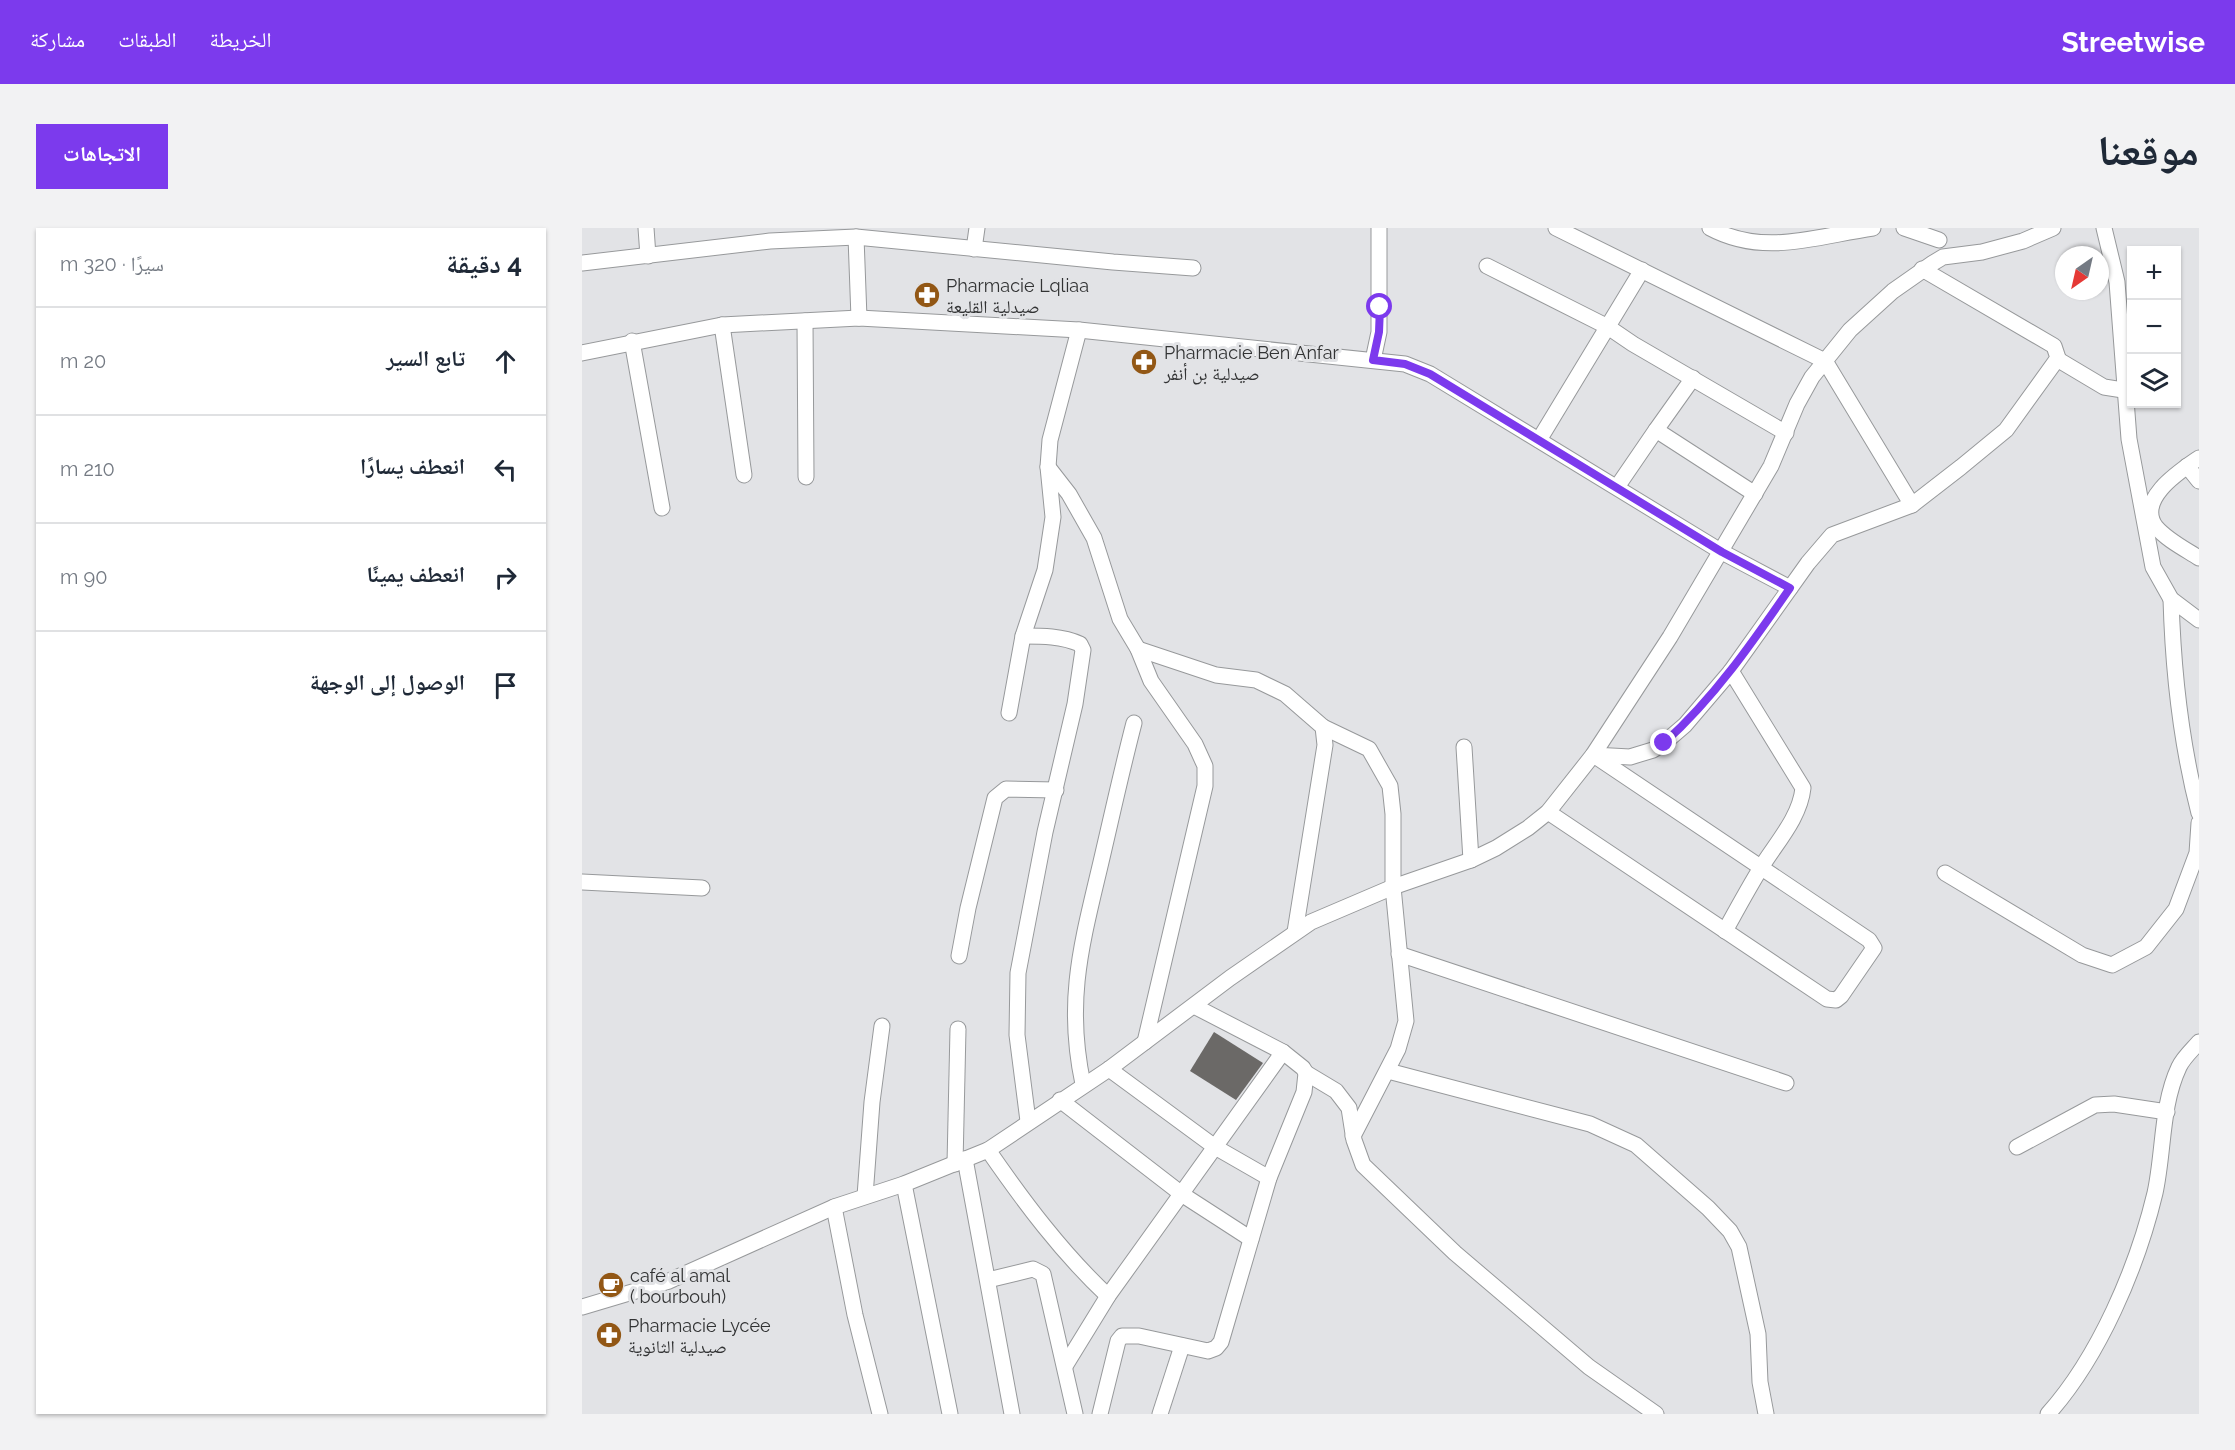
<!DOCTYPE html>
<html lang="ar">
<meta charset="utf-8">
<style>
:root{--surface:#fff;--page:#f2f2f3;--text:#1f2937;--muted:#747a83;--line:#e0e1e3;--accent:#7c3aed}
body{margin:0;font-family:Raleway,"Noto Naskh Arabic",sans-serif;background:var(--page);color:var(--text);direction:rtl}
.controls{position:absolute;right:18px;top:18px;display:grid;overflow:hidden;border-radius:0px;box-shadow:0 2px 4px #0004}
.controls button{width:54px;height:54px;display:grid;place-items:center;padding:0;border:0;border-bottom:2px solid var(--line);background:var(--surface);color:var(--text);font:30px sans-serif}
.compass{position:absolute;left:1473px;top:18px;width:54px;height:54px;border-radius:50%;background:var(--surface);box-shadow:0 2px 4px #0004;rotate:214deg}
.stop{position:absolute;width:18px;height:18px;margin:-14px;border:4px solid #7c3aed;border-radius:50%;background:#fff}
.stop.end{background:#7c3aed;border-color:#fff;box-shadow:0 2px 6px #0008}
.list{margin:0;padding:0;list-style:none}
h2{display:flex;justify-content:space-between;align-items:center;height:78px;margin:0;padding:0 24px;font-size:26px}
h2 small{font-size:20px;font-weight:400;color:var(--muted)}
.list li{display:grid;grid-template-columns:39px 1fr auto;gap:18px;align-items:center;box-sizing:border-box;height:108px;padding:0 24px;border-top:2px solid var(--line)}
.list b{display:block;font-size:22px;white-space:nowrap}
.list em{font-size:20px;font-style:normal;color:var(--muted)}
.icon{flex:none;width:33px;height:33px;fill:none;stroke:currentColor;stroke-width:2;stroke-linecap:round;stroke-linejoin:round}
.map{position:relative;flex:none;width:1617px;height:1186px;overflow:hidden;direction:ltr;border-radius:0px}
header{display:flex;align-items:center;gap:36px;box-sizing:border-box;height:84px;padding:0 30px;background:var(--accent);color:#fff}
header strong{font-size:28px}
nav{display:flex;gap:33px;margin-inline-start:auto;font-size:21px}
.intro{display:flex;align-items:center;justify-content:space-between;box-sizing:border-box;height:144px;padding:0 36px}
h1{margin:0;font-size:42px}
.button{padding:15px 27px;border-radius:0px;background:var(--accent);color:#fff;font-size:21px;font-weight:700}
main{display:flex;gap:36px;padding:0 36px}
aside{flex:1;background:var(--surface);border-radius:0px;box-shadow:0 2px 4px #0004}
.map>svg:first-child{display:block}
</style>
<header>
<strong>Streetwise</strong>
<nav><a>الخريطة</a><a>الطبقات</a><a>مشاركة</a></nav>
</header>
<div class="intro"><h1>موقعنا</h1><a class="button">الاتجاهات</a></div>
<main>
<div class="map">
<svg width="1617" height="1186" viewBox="0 0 1617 1186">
<rect width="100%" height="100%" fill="#e2e3e6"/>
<path fill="#6b6967" d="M 632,804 L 681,835 L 654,872 L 608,843 Z"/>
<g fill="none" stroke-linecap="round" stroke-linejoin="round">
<g stroke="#97999b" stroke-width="17">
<g id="minor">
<path d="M 64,0 L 66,28"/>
<path d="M 974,0 L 1243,133 L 1330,277"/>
<path d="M 1128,0 C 1182,29 1235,8 1291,0"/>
<path d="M 1322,0 L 1357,12"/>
<path d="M 1522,0 L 1535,54 L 1547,211 L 1571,339 L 1589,371 L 1617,392"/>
<path d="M 274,9 L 277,90"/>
<path d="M 392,21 L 395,0"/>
<path d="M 0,35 L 188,13 L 274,9 L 531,34 L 611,40"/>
<path d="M 905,38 L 1026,99 L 1051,116 L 1204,205"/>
<path d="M 223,93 L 224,249"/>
<path d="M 140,97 L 162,247"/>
<path d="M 50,113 L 80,280"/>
<path d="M 0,125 L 140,97 L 277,90 L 497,102 L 823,136 L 848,146 L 1140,324 L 1208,360"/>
<path d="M 1475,131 L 1522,159 L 1541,162"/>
<path d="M 791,132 L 797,104 L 797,0"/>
<path d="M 1074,202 L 1111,150"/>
<path d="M 957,212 L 1060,42"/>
<path d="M 1617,230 C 1598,243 1553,272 1574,299 C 1585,312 1603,321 1617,330"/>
<path d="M 1605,238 L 1617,253"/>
<path d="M 466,239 L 487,266 L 512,310 L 538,391 L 556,421 L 569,453 L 613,516 L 623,538 L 623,558 L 563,814"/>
<path d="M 1035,259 L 1074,202 L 1173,266"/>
<path d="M 1589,371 C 1591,442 1599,516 1617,585"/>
<path d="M 441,408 C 460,408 480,408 498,416 L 501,422 L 493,476 L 463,604 L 436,745 L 435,807 L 446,893"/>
<path d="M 556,421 L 634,447 L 674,452 L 703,466 L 741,499 L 743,517 L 713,704"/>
<path d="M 427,485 L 441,408 L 463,342 L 471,289 L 466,239 L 468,212 L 497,102"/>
<path d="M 741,499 L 787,521 L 808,558 L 811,586 L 811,659 L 824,793 L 816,821 L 771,908"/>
<path d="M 882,519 L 889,632"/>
<path d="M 1011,527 L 1048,529 L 1071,522 L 1082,515 L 1103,497 L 1149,443 L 1226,335 L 1250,307 L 1330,277 L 1379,239 L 1424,202 L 1476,130 L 1472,118 L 1340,41"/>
<path d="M 966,584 L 1245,771 L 1254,772 L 1259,768 L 1292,720 L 1287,712 L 1016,530"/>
<path d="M 1363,645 L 1500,727 L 1530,737 L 1564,719 L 1594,681 L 1615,625 L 1617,595"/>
<path d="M 0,654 L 120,660"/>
<path d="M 1143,703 C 1155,681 1167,659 1180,638 C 1195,614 1218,589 1221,560 L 1149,443"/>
<path d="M 817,726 L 1204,855"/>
<path d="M 377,728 L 386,680 L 413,570 L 424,561 L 474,562"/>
<path d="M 527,841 L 633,919 L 687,950"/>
<path d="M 806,843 L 1008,896 L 1054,917 L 1126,980 L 1148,1003 L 1157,1019 L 1176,1106 L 1178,1154 L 1184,1186"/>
<path d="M 724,845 L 754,863 L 767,880 L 772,912 L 781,937 L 873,1025 L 1007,1139 L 1074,1186"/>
<path d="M 501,856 C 483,772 500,715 519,634 C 530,587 540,541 552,495"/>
<path d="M 478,872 L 601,967 L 669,1011"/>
<path d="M 1435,919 L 1513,877 L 1532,876 L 1585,884"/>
<path d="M 406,922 C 442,974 480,1025 526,1068"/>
<path d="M 383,931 L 430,1186"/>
<path d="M 373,936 L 376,801"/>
<path d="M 322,956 L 368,1186"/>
<path d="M 283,968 L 290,874 L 300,798"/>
<path d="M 252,979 L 273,1087 L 298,1186"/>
<path d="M 406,1052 L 451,1041 L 461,1046 L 493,1186"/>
<path d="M 0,1079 L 87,1053 L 252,979 L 322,956 L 406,922 L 527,841 L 648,750 L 729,694 L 811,659 L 889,632 L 914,620 L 946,600 L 966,584 L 1011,527 L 1088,409 L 1189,238 L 1215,176 L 1230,149 L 1268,102 L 1311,63 L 1351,35 L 1361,29 L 1400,24 L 1441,13 L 1471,0"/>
<path d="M 483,1138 L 526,1068 L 701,824 L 612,778"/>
<path d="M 518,1186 L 536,1113 L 540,1108 L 557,1108 L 626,1123 L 634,1120 L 639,1114 L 687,950 L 722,864 L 724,845 L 721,840 L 701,824"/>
<path d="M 578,1186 L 600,1118"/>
<path d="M 1466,1186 C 1517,1129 1555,1040 1573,965 C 1582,924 1579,877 1597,839 C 1601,830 1611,821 1617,814"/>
</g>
</g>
<use href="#minor" stroke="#fff" stroke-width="15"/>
</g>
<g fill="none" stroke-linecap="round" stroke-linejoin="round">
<path stroke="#7c3aed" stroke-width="8" d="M 798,79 L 797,104 L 791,132 L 823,136 L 848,146 L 1140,324 L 1208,360 C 1170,415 1132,470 1082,515"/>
</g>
<defs>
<g id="pharmacy-disc" transform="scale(1.35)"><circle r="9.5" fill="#925715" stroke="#e2e3e6"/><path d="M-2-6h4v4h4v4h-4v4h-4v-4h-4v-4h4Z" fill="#fff"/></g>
<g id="cafe-disc" transform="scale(1.35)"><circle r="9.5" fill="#925715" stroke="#e2e3e6"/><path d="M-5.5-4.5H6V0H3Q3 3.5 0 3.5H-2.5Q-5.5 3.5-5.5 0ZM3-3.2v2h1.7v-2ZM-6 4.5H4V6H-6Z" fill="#fff"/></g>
</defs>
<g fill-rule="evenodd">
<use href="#pharmacy-disc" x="345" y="67"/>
<use href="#pharmacy-disc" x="562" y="134"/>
<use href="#cafe-disc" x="29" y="1057"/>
<use href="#pharmacy-disc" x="27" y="1107"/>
</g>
<g text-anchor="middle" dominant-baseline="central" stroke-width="6" stroke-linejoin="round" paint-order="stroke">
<g font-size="18" fill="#323334" stroke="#e2e3e6" text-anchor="start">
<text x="364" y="57">Pharmacie Lqliaa<tspan x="364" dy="21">صيدلية القليعة</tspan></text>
<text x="582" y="124">Pharmacie Ben Anfar<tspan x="582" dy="21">صيدلية بن أنفر</tspan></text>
<text x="48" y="1047">café al amal<tspan x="48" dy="21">( bourbouh)</tspan></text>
<text x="46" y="1097">Pharmacie Lycée<tspan x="46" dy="21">صيدلية الثانوية</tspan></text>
</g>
</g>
</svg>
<div class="controls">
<button>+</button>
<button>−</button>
<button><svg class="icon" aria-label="layers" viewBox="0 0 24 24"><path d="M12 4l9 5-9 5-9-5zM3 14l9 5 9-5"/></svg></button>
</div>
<svg class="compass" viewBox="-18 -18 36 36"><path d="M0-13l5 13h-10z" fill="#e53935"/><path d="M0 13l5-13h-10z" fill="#747a83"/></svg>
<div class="stop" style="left:798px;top:79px"></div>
<div class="stop end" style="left:1082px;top:515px"></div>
</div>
<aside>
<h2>4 دقيقة<small>سيرًا · 320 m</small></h2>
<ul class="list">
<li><svg class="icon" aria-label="ahead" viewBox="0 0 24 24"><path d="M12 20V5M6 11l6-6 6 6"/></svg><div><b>تابع السير</b></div><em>20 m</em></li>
<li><svg class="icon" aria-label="left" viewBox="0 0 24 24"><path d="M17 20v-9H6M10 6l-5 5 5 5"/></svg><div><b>انعطف يسارًا</b></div><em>210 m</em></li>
<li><svg class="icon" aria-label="right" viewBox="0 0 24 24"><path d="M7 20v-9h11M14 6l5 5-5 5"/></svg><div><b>انعطف يمينًا</b></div><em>90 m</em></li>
<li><svg class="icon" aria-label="arrive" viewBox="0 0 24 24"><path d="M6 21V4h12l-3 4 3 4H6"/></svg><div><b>الوصول إلى الوجهة</b></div></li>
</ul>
</aside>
</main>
